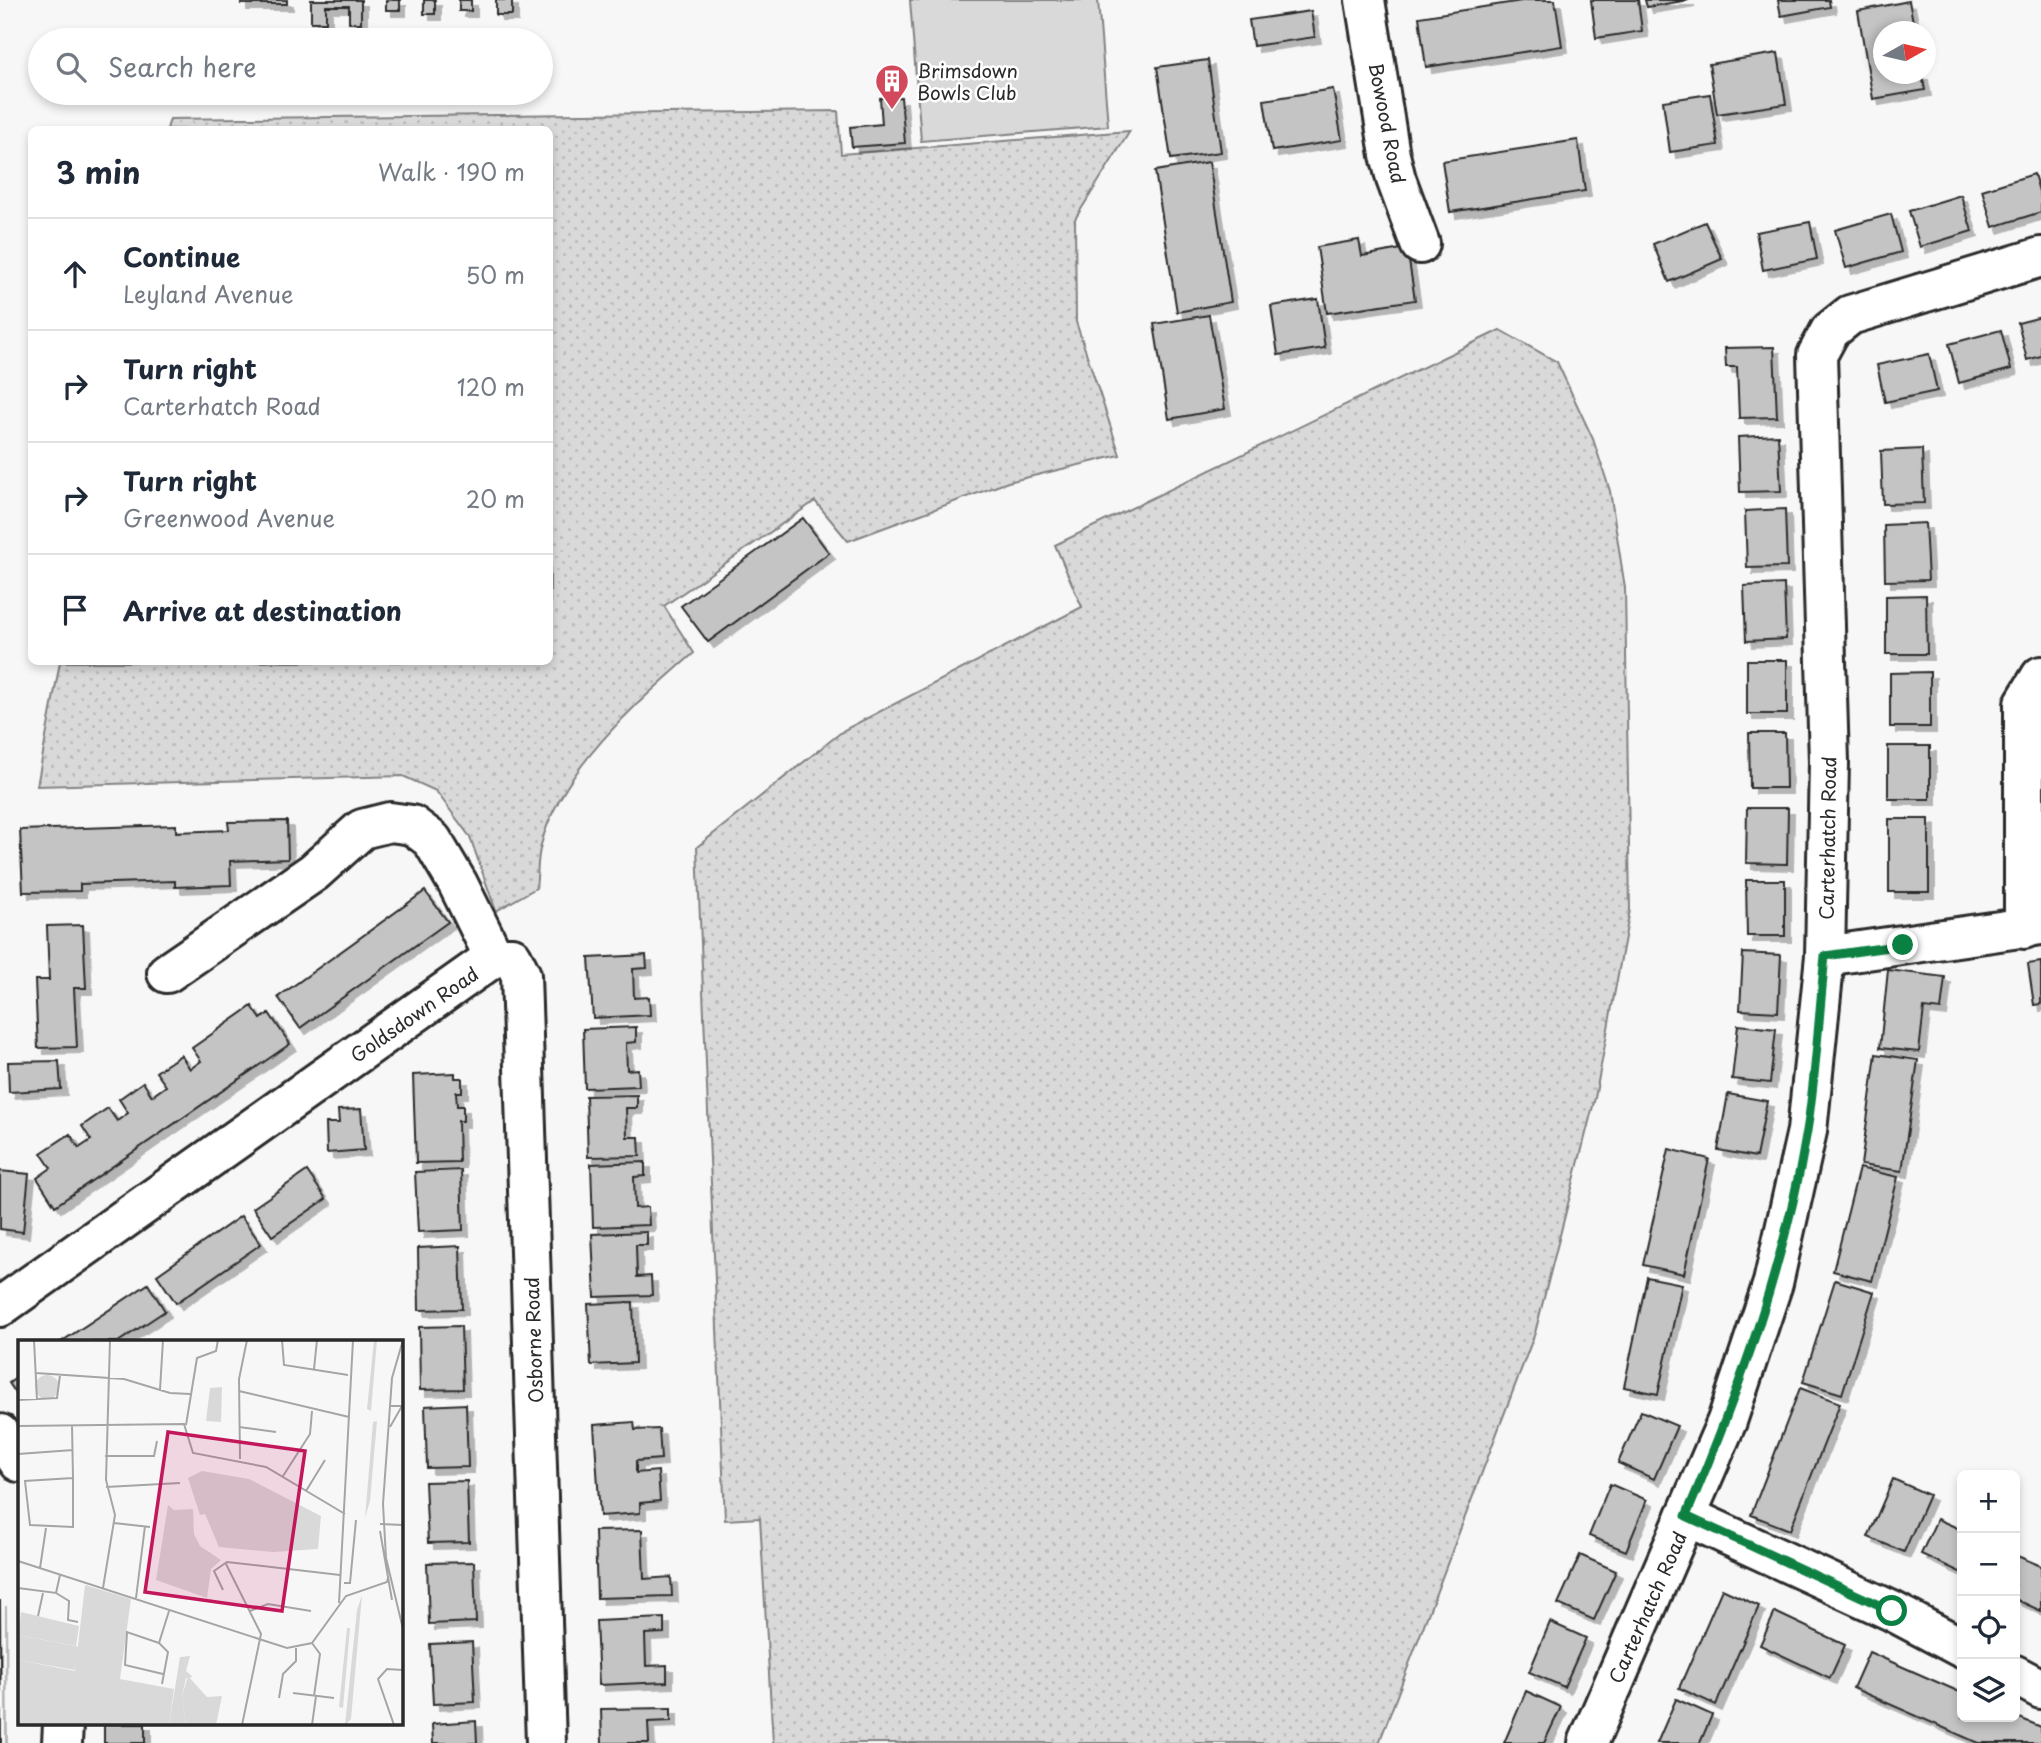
<!DOCTYPE html>
<meta charset="utf-8">
<style>
:root{--surface:#fff;--page:#f2f2f3;--text:#1f2937;--muted:#747a83;--line:#e0e1e3}
body{margin:0;font-family:"Playpen Sans",sans-serif;background:var(--page);color:var(--text)}
.controls{position:absolute;right:21px;bottom:21px;display:grid;overflow:hidden;border-radius:10px;box-shadow:0 4px 10px #0003}
.controls button{width:63px;height:63px;display:grid;place-items:center;padding:0;border:0;border-bottom:2px solid var(--line);background:var(--surface);color:var(--text);font:35px sans-serif}
.compass{position:absolute;left:1873px;top:21px;width:63px;height:63px;border-radius:50%;background:var(--surface);box-shadow:0 4px 10px #0003;rotate:82deg}
.stop{position:absolute;width:21px;height:21px;margin:-16px;border:5px solid #0b8043;border-radius:50%;background:#fff}
.stop.end{background:#0b8043;border-color:#fff;box-shadow:0 2px 7px #0008}
.list{margin:0;padding:0;list-style:none}
h2{display:flex;justify-content:space-between;align-items:center;height:91px;margin:0;padding:0 28px;font-size:30px}
h2 small{font-size:23px;font-weight:400;color:var(--muted)}
.list li{display:grid;grid-template-columns:46px 1fr auto;gap:21px;align-items:center;box-sizing:border-box;height:112px;padding:0 28px;border-top:2px solid var(--line)}
.list b{display:block;font-size:26px;white-space:nowrap}
.list p{margin:0;font-size:23px;white-space:nowrap;color:var(--muted)}
.list em{font-size:23px;font-style:normal;color:var(--muted)}
.icon{flex:none;width:38px;height:38px;fill:none;stroke:currentColor;stroke-width:2;stroke-linecap:round;stroke-linejoin:round}
.map{position:relative;flex:none;width:2041px;height:1743px;overflow:hidden}
.search{position:absolute;background:var(--surface);box-shadow:0 4px 10px #0003;left:28px;top:28px;width:525px;height:77px;display:flex;align-items:center;gap:18px;box-sizing:border-box;padding:0 24px;border-radius:38px;color:var(--muted);font-size:26px}
.panel{position:absolute;background:var(--surface);box-shadow:0 4px 10px #0003;left:28px;top:126px;width:525px;height:539px;border-radius:10px}
.map>svg:first-child{display:block}
</style>
<div class="map">
<svg width="2041" height="1743" viewBox="0 0 2041 1743">
<defs>
<pattern id="grass-dots" width="8" height="8" patternUnits="userSpaceOnUse" patternTransform="scale(1.75)"><rect width="8" height="8" fill="#d9d9d9"/><path d="M2 2h.1M6 6h.1" fill="none" stroke="#bababa" stroke-width="1.8" stroke-linecap="round"/></pattern>
<filter id="shadow"><feDropShadow dx="6" dy="6" stdDeviation="0" flood-color="#0004"/></filter>
</defs>
<rect width="100%" height="100%" fill="#f7f7f7"/>
<filter id="ink" filterUnits="userSpaceOnUse"><feTurbulence type="fractalNoise" baseFrequency=".0143" numOctaves="2"/><feDisplacementMap in="SourceGraphic" scale="14" xChannelSelector="R" yChannelSelector="G"/><feConvolveMatrix kernelMatrix="1 2 1 2 8 2 1 2 1" color-interpolation-filters="sRGB"/></filter>
<g filter="url(#ink)">
<g fill="url(#grass-dots)" stroke="#828282" stroke-width="2">
<path d="M 838,111 L 841,154 L 1130,131 L 1075,219 L 1076,322 L 1120,455 L 1008,482 L 848,541 L 815,501 L 664,606 L 694,653 C 638,702 560,769 541,845 C 537,858 538,874 536,888 L 496,911 L 470,837 L 436,791 L 403,776 L 37,786 L 60,662 L 550,662 L 550,130 L 167,129 L 170,119 Z"/>
<path d="M 1500,330 L 1557,362 L 1593,439 L 1610,491 L 1625,588 L 1630,910 L 1595,1098 L 1535,1333 L 1379,1743 L 773,1743 L 760,1518 L 725,1520 L 697,847 L 844,730 L 1082,607 L 1055,545 Z"/>
</g>
<path fill="#d9d9d9" stroke="#828282" stroke-width="2" d="M 910,0 L 1098,0 L 1108,126 L 921,141 Z"/>
<g fill="#c4c4c4" stroke="#2b2b2b" stroke-width="2" filter="url(#shadow)">
<rect x="241" y="0" width="46" height="4"/>
<path d="M 311,0 L 361,0 L 361,23 L 349,23 L 349,6 L 326,6 L 326,22 L 311,22 Z"/>
<rect x="386" y="0" width="14" height="10"/>
<rect x="424" y="0" width="11" height="14"/>
<rect x="459" y="0" width="12" height="11"/>
<rect x="496" y="0" width="16" height="15"/>
<path d="M 1528,0 L 1555,0 L 1562,46 L 1426,67 L 1419,17 Z"/>
<path d="M 1591,0 L 1638,0 L 1642,31 L 1596,38 Z"/>
<path d="M 1645,0 L 1689,0 L 1647,7 Z"/>
<path d="M 1778,0 L 1829,0 L 1830,7 L 1781,16 Z"/>
<path d="M 1909,1 L 1915,32 L 1884,32 L 1884,74 L 1922,74 L 1925,90 L 1873,99 L 1858,11 Z"/>
<path d="M 1311,11 L 1315,37 L 1253,46 L 1249,20 Z"/>
<path d="M 1778,53 L 1786,104 L 1717,114 L 1709,64 Z"/>
<path d="M 1208,60 L 1221,152 L 1171,159 L 1157,67 Z"/>
<path d="M 1333,89 L 1342,140 L 1272,151 L 1264,100 Z"/>
<path d="M 1710,94 L 1718,145 L 1670,152 L 1663,101 Z"/>
<path d="M 901,97 L 905,143 L 852,147 L 850,127 L 882,124 L 880,98 Z"/>
<path d="M 1578,140 L 1585,191 L 1450,212 L 1442,161 Z"/>
<path d="M 1209,162 L 1231,302 L 1177,312 L 1155,171 Z"/>
<path d="M 2034,174 L 2041,198 L 2041,212 L 1993,227 L 1982,190 Z"/>
<path d="M 1961,195 L 1972,231 L 1920,247 L 1909,211 Z"/>
<path d="M 1891,214 L 1901,252 L 1846,268 L 1835,230 Z"/>
<path d="M 1705,222 L 1722,259 L 1669,282 L 1653,244 Z"/>
<path d="M 1810,222 L 1817,259 L 1763,270 L 1756,232 Z"/>
<path d="M 1359,240 L 1362,256 L 1407,248 L 1415,300 L 1327,313 L 1317,247 Z"/>
<path d="M 1318,299 L 1325,348 L 1278,355 L 1271,306 Z"/>
<path d="M 1209,315 L 1225,409 L 1169,419 L 1154,324 Z"/>
<path d="M 2041,317 L 2041,356 L 2027,360 L 2018,323 Z"/>
<path d="M 2001,330 L 2011,369 L 1959,383 L 1949,344 Z"/>
<path d="M 1774,347 L 1777,417 L 1739,418 L 1737,367 L 1726,367 L 1725,348 Z"/>
<path d="M 1929,354 L 1937,391 L 1885,402 L 1877,365 Z"/>
<path d="M 1778,435 L 1781,491 L 1740,492 L 1738,437 Z"/>
<path d="M 1922,449 L 1924,503 L 1883,504 L 1881,451 Z"/>
<path d="M 1785,509 L 1787,567 L 1747,568 L 1745,511 Z"/>
<path d="M 803,518 L 829,553 L 708,642 L 681,606 Z"/>
<path d="M 1925,523 L 1928,580 L 1885,581 L 1884,525 Z"/>
<path d="M 1784,584 L 1786,639 L 1746,641 L 1744,586 Z"/>
<path d="M 1926,595 L 1927,654 L 1886,654 L 1886,596 Z"/>
<rect x="1747" y="660" width="40" height="54"/>
<path d="M 1930,672 L 1930,727 L 1890,727 L 1890,673 Z"/>
<path d="M 1749,733 L 1785,733 L 1786,788 L 1750,788 Z"/>
<rect x="1888" y="746" width="42" height="53"/>
<path d="M 1747,808 L 1788,808 L 1787,864 L 1746,863 Z"/>
<rect x="1889" y="819" width="40" height="73"/>
<path d="M 287,821 L 288,859 L 230,861 L 231,885 L 175,887 L 175,881 L 144,882 L 80,884 L 80,891 L 23,892 L 20,830 L 176,825 L 176,832 L 229,830 L 228,822 Z"/>
<path d="M 1746,880 L 1785,880 L 1785,936 L 1747,936 Z"/>
<path d="M 425,891 L 448,922 L 300,1028 L 278,997 Z"/>
<path d="M 83,925 L 86,988 L 74,988 L 77,1047 L 38,1048 L 35,980 L 49,980 L 47,926 Z"/>
<path d="M 1743,953 L 1781,955 L 1778,1012 L 1740,1010 Z"/>
<path d="M 646,955 L 647,968 L 633,969 L 634,998 L 649,997 L 650,1015 L 593,1018 L 589,958 Z"/>
<path d="M 2041,962 L 2041,1004 L 2034,1005 L 2028,964 Z"/>
<path d="M 1888,970 L 1945,977 L 1941,1010 L 1924,1008 L 1919,1052 L 1880,1048 Z"/>
<path d="M 252,1006 L 261,1019 L 269,1013 L 290,1044 L 55,1206 L 37,1178 L 51,1168 L 41,1153 L 70,1134 L 79,1148 L 91,1140 L 82,1126 L 108,1108 L 117,1121 L 128,1113 L 119,1099 L 143,1082 L 152,1096 L 166,1086 L 156,1072 L 181,1055 L 190,1069 L 201,1061 L 192,1048 Z"/>
<path d="M 1738,1025 L 1776,1029 L 1770,1083 L 1732,1079 Z"/>
<path d="M 636,1027 L 636,1042 L 626,1043 L 627,1070 L 638,1069 L 639,1086 L 585,1088 L 583,1029 Z"/>
<path d="M 1876,1054 L 1918,1060 L 1902,1171 L 1861,1165 Z"/>
<path d="M 59,1061 L 61,1089 L 9,1092 L 8,1062 Z"/>
<path d="M 455,1073 L 455,1078 L 462,1078 L 462,1092 L 456,1092 L 457,1106 L 463,1106 L 463,1121 L 458,1121 L 459,1162 L 416,1163 L 413,1075 Z"/>
<path d="M 1728,1094 L 1767,1101 L 1756,1157 L 1718,1150 Z"/>
<path d="M 637,1095 L 637,1108 L 626,1108 L 627,1137 L 639,1137 L 640,1156 L 588,1157 L 586,1096 Z"/>
<path d="M 361,1109 L 364,1150 L 327,1153 L 326,1123 L 339,1123 L 338,1110 Z"/>
<path d="M 1669,1149 L 1709,1159 L 1684,1274 L 1643,1265 Z"/>
<path d="M 645,1162 L 645,1176 L 634,1177 L 635,1208 L 648,1207 L 649,1225 L 593,1227 L 591,1164 Z"/>
<path d="M 1859,1168 L 1898,1177 L 1872,1281 L 1833,1271 Z"/>
<path d="M 461,1170 L 463,1230 L 418,1232 L 415,1172 Z"/>
<path d="M 0,1171 L 29,1174 L 23,1232 L 0,1229 Z"/>
<path d="M 307,1171 L 326,1199 L 272,1236 L 253,1208 Z"/>
<path d="M 241,1216 L 261,1244 L 176,1303 L 157,1275 Z"/>
<path d="M 647,1232 L 647,1245 L 636,1245 L 637,1277 L 651,1276 L 652,1295 L 595,1297 L 592,1234 Z"/>
<path d="M 460,1246 L 462,1309 L 419,1310 L 418,1248 Z"/>
<path d="M 1647,1277 L 1682,1284 L 1658,1394 L 1624,1387 Z"/>
<path d="M 1835,1280 L 1874,1292 L 1842,1394 L 1803,1382 Z"/>
<path d="M 148,1284 L 165,1311 L 118,1342 L 61,1342 Z"/>
<path d="M 633,1302 L 635,1363 L 591,1365 L 588,1304 Z"/>
<path d="M 461,1326 L 463,1389 L 420,1390 L 419,1327 Z"/>
<path d="M 19,1376 L 19,1398 L 9,1383 Z"/>
<path d="M 1800,1388 L 1840,1403 L 1790,1530 L 1751,1515 Z"/>
<path d="M 466,1404 L 468,1467 L 427,1468 L 425,1406 Z"/>
<path d="M 1641,1411 L 1677,1426 L 1654,1479 L 1618,1463 Z"/>
<path d="M 634,1422 L 635,1430 L 659,1429 L 661,1459 L 636,1461 L 636,1473 L 658,1471 L 660,1501 L 640,1503 L 640,1513 L 600,1516 L 594,1425 Z"/>
<path d="M 1893,1479 L 1929,1495 L 1904,1552 L 1868,1537 Z"/>
<path d="M 467,1481 L 469,1542 L 428,1543 L 425,1482 Z"/>
<path d="M 1610,1484 L 1647,1500 L 1626,1551 L 1589,1536 Z"/>
<path d="M 1937,1519 L 1962,1530 L 1962,1573 L 1921,1554 Z"/>
<path d="M 642,1530 L 644,1579 L 671,1577 L 672,1596 L 597,1598 L 595,1531 Z"/>
<path d="M 1580,1555 L 1616,1571 L 1594,1620 L 1558,1604 Z"/>
<path d="M 2015,1555 L 2041,1566 L 2041,1611 L 2015,1599 Z"/>
<path d="M 474,1562 L 476,1622 L 429,1624 L 427,1563 Z"/>
<path d="M 1722,1589 L 1759,1606 L 1716,1705 L 1679,1688 Z"/>
<path d="M 0,1600 L 1,1743 L 0,1743 Z"/>
<path d="M 1775,1612 L 1845,1645 L 1830,1678 L 1760,1645 Z"/>
<path d="M 664,1618 L 664,1633 L 645,1634 L 646,1666 L 667,1665 L 667,1682 L 599,1685 L 596,1621 Z"/>
<path d="M 1550,1622 L 1586,1638 L 1564,1687 L 1529,1672 Z"/>
<path d="M 472,1642 L 475,1702 L 433,1704 L 430,1644 Z"/>
<path d="M 1869,1652 L 1962,1693 L 1962,1717 L 2015,1716 L 2041,1727 L 2041,1743 L 1978,1743 L 1853,1688 Z"/>
<path d="M 1526,1691 L 1561,1707 L 1544,1743 L 1504,1743 Z"/>
<path d="M 1676,1699 L 1712,1715 L 1700,1743 L 1657,1743 Z"/>
<path d="M 671,1708 L 671,1721 L 648,1722 L 649,1743 L 602,1743 L 601,1709 Z"/>
<path d="M 476,1721 L 477,1743 L 433,1743 L 432,1724 Z"/>
<rect x="104" y="1724" width="41" height="19"/>
</g>
<g fill="none" stroke-linecap="round" stroke-linejoin="round">
<g stroke="#2b2b2b" stroke-width="44">
<g id="minor">
<path d="M 1365,0 L 1390,155 L 1396,179 L 1420,244"/>
<path d="M 2024,929 L 2024,704 L 2041,676"/>
<path d="M 1825,956 L 2041,925"/>
<path d="M 494,957 L 512,957 L 521,975 L 546,1743"/>
<path d="M 167,973 L 314,872 L 362,829 L 390,822 L 412,825 L 432,840 L 458,884 L 494,957"/>
<path d="M 0,1307 L 494,957"/>
<path d="M 0,1434 L 19,1462"/>
<path d="M 1686,1516 L 1892,1611 L 1962,1648"/>
<path d="M 2015,1675 L 2041,1689"/>
<path d="M 62,1743 L 63,1724"/>
<path d="M 1588,1743 L 1727,1421 L 1773,1283 L 1807,1131 L 1825,956 L 1829,762 L 1817,355 L 1830,331 L 1850,315 L 2041,257"/>
</g>
</g>
<use href="#minor" stroke="#fff" stroke-width="38"/>
</g>
</g>
<g fill="none" stroke-linecap="round" stroke-linejoin="round" filter="url(#ink)">
<path stroke="#0b8043" stroke-width="9" d="M 1892,1611 L 1686,1516 C 1739,1392 1785,1264 1807,1131 C 1816,1074 1819,1014 1825,956 L 1903,945"/>
</g>
<defs>
<g id="building-pin" transform="scale(1.75)"><path d="M0 17L-7.5 6A9.5 9.5 0 1 1 7.5 6Z" fill="#d1495b" stroke="#fff"/><path d="M-4-6H4V6H1V3H-1V6H-4ZM-2.5-4.3h1.7v1.8h-1.7ZM.8-4.3h1.7v1.8H.8ZM-2.5-1h1.7V.8h-1.7ZM.8-1h1.7V.8H.8Z" fill="#fff"/></g>
</defs>
<g fill-rule="evenodd">
<use href="#building-pin" x="892" y="81"/>
</g>
<g text-anchor="middle" dominant-baseline="central" stroke-width="5" stroke-linejoin="round" paint-order="stroke">
<g font-size="19" fill="#2b2b2b" stroke="#fff" text-anchor="start">
<text x="917" y="70">Brimsdown<tspan x="917" dy="22">Bowls Club</tspan></text>
</g>
<g font-size="19" fill="#2b2b2b" stroke="#fff">
<text transform="translate(1388 123) rotate(79)">Bowood Road</text>
<text transform="translate(1827 838) rotate(-89)">Carterhatch Road</text>
<text transform="translate(414 1014) rotate(-35)">Goldsdown Road</text>
<text transform="translate(533 1340) rotate(-92)">Osborne Road</text>
<text transform="translate(1647 1607) rotate(-66)">Carterhatch Road</text>
</g>
</g>
<g transform="translate(18 1340)">
<rect width="385" height="385" fill="#f7f7f7"/>
<path d="M 356,0 L 359,0 L 353,71 L 349,69 ZM17 47a12 12 0 1 1 24 0a12 12 0 1 1-24 0ZM 204,47 L 203,82 L 188,81 L 192,48 ZM 184,131 L 231,139 L 303,176 L 300,209 L 255,212 L 201,207 L 187,174 L 182,175 L 170,138 ZM 150,165 L 156,170 L 175,169 L 176,194 L 182,206 L 203,220 L 193,229 L 189,258 L 138,240 ZM 344,255 L 333,379 L 327,385 L 339,270 ZM 3,272 L 61,286 L 58,306 L 0,295 ZM 329,288 L 332,288 L 325,368 L 321,367 ZM 170,336 L 189,357 L 204,356 L 198,385 L 168,385 L 164,356 Z" fill="#d9d9d9"/>
<path d="M 359,81 L 352,161 L 347,178 L 355,82 ZM 172,316 L 168,331 L 175,337 L 168,338 L 164,356 L 168,385 L 151,385 L 162,317 Z" fill="#d9d9d9"/>
<path d="M 0,295 L 62,307 L 57,330 L 0,320 Z" fill="#d9d9d9"/>
<path d="M 67,245 L 113,259 L 102,339 L 156,349 L 151,385 L 0,385 L 0,320 L 57,331 Z" fill="#d9d9d9"/>
<path d="M 0,332 L 18,336 L 15,353 L 0,350 ZM65 347a10 10 0 1 1 20 0a10 10 0 1 1-20 0ZM 64,362 L 87,366 L 84,385 L 60,385 Z" fill="#d9d9d9"/>
<path fill="none" stroke="#a5a5a5" stroke-width="2" d="M 16,0 L 19,60M 264,0 L 266,25 L 330,35M 385,0 L 374,38 L 365,164 L 368,218 L 385,289M 296,29 L 299,0M 18,33 L 106,39 L 152,53 L 172,54M 142,50 L 145,0M 221,51 L 331,77M 0,60 L 39,58 L 42,35M 54,85 L 55,138 L 55,187 L 12,185 L 7,141 L 55,138M 168,85 L 179,18 L 198,11 L 200,0M 0,86 L 166,84 L 175,113 L 248,127 L 327,174M 221,87 L 258,92M 372,87 L 384,66 L 373,66M 0,114 L 55,110M 87,116 L 136,116 L 139,101M 222,119 L 221,39 L 229,0M 265,136 L 292,94 L 294,71M 88,147 L 162,143M 288,151 L 307,120M 96,183 L 132,187M 362,184 L 385,185M 362,191 L 374,260M 0,221 L 269,308 L 294,303 L 328,256 L 369,242 L 370,238M 208,224 L 243,294 L 224,385M 22,228 L 28,188M 326,243 L 332,243 L 338,180M 0,248 L 38,253 L 42,235M 85,248 L 97,175 L 88,140 L 92,0M 205,250 L 196,231 L 209,222 L 322,235M 38,253 L 51,261 L 50,280 L 60,282M 118,258 L 127,186M 321,263 L 335,0M 232,271 L 250,264 L 293,271M 20,276 L 25,253M 141,303 L 109,292 L 107,325 L 145,334M 294,303 L 302,314 L 296,356M 144,344 L 150,312 L 141,303 L 151,271M 275,353 L 316,358M 261,358 L 265,334 L 278,321 L 278,308M 294,385 L 298,356M 376,385 L 360,339 L 369,329 L 385,330"/>
<path fill="#c2185b" fill-opacity="0.15" stroke="#c2185b" stroke-width="3.5" d="M 150,92 L 287,111 L 264,271 L 127,252 Z"/>
<rect width="385" height="385" fill="none" stroke="#2b2b2b" stroke-width="3.5"/>
</g>
</svg>
<div class="controls">
<button>+</button>
<button>−</button>
<button><svg class="icon" aria-label="locate" viewBox="0 0 24 24"><circle cx="12" cy="12" r="6"/><path d="M12 2v4M12 18v4M2 12h4M18 12h4"/></svg></button>
<button><svg class="icon" aria-label="layers" viewBox="0 0 24 24"><path d="M12 4l9 5-9 5-9-5zM3 14l9 5 9-5"/></svg></button>
</div>
<svg class="compass" viewBox="-18 -18 36 36"><path d="M0-13l5 13h-10z" fill="#e53935"/><path d="M0 13l5-13h-10z" fill="#747a83"/></svg>
<div class="stop" style="left:1892px;top:1611px"></div>
<div class="stop end" style="left:1903px;top:945px"></div>
<div class="search"><svg class="icon" aria-label="search" viewBox="0 0 24 24"><circle cx="10" cy="10" r="6"/><path d="M15 15l6 6"/></svg>Search here</div>
<section class="panel">
<h2>3 min<small>Walk · 190 m</small></h2>
<ul class="list">
<li><svg class="icon" aria-label="ahead" viewBox="0 0 24 24"><path d="M12 20V5M6 11l6-6 6 6"/></svg><div><b>Continue</b><p>Leyland Avenue</p></div><em>50 m</em></li>
<li><svg class="icon" aria-label="right" viewBox="0 0 24 24"><path d="M7 20v-9h11M14 6l5 5-5 5"/></svg><div><b>Turn right</b><p>Carterhatch Road</p></div><em>120 m</em></li>
<li><svg class="icon" aria-label="right" viewBox="0 0 24 24"><path d="M7 20v-9h11M14 6l5 5-5 5"/></svg><div><b>Turn right</b><p>Greenwood Avenue</p></div><em>20 m</em></li>
<li><svg class="icon" aria-label="arrive" viewBox="0 0 24 24"><path d="M6 21V4h12l-3 4 3 4H6"/></svg><div><b>Arrive at destination</b></div></li>
</ul>
</section>
</div>
